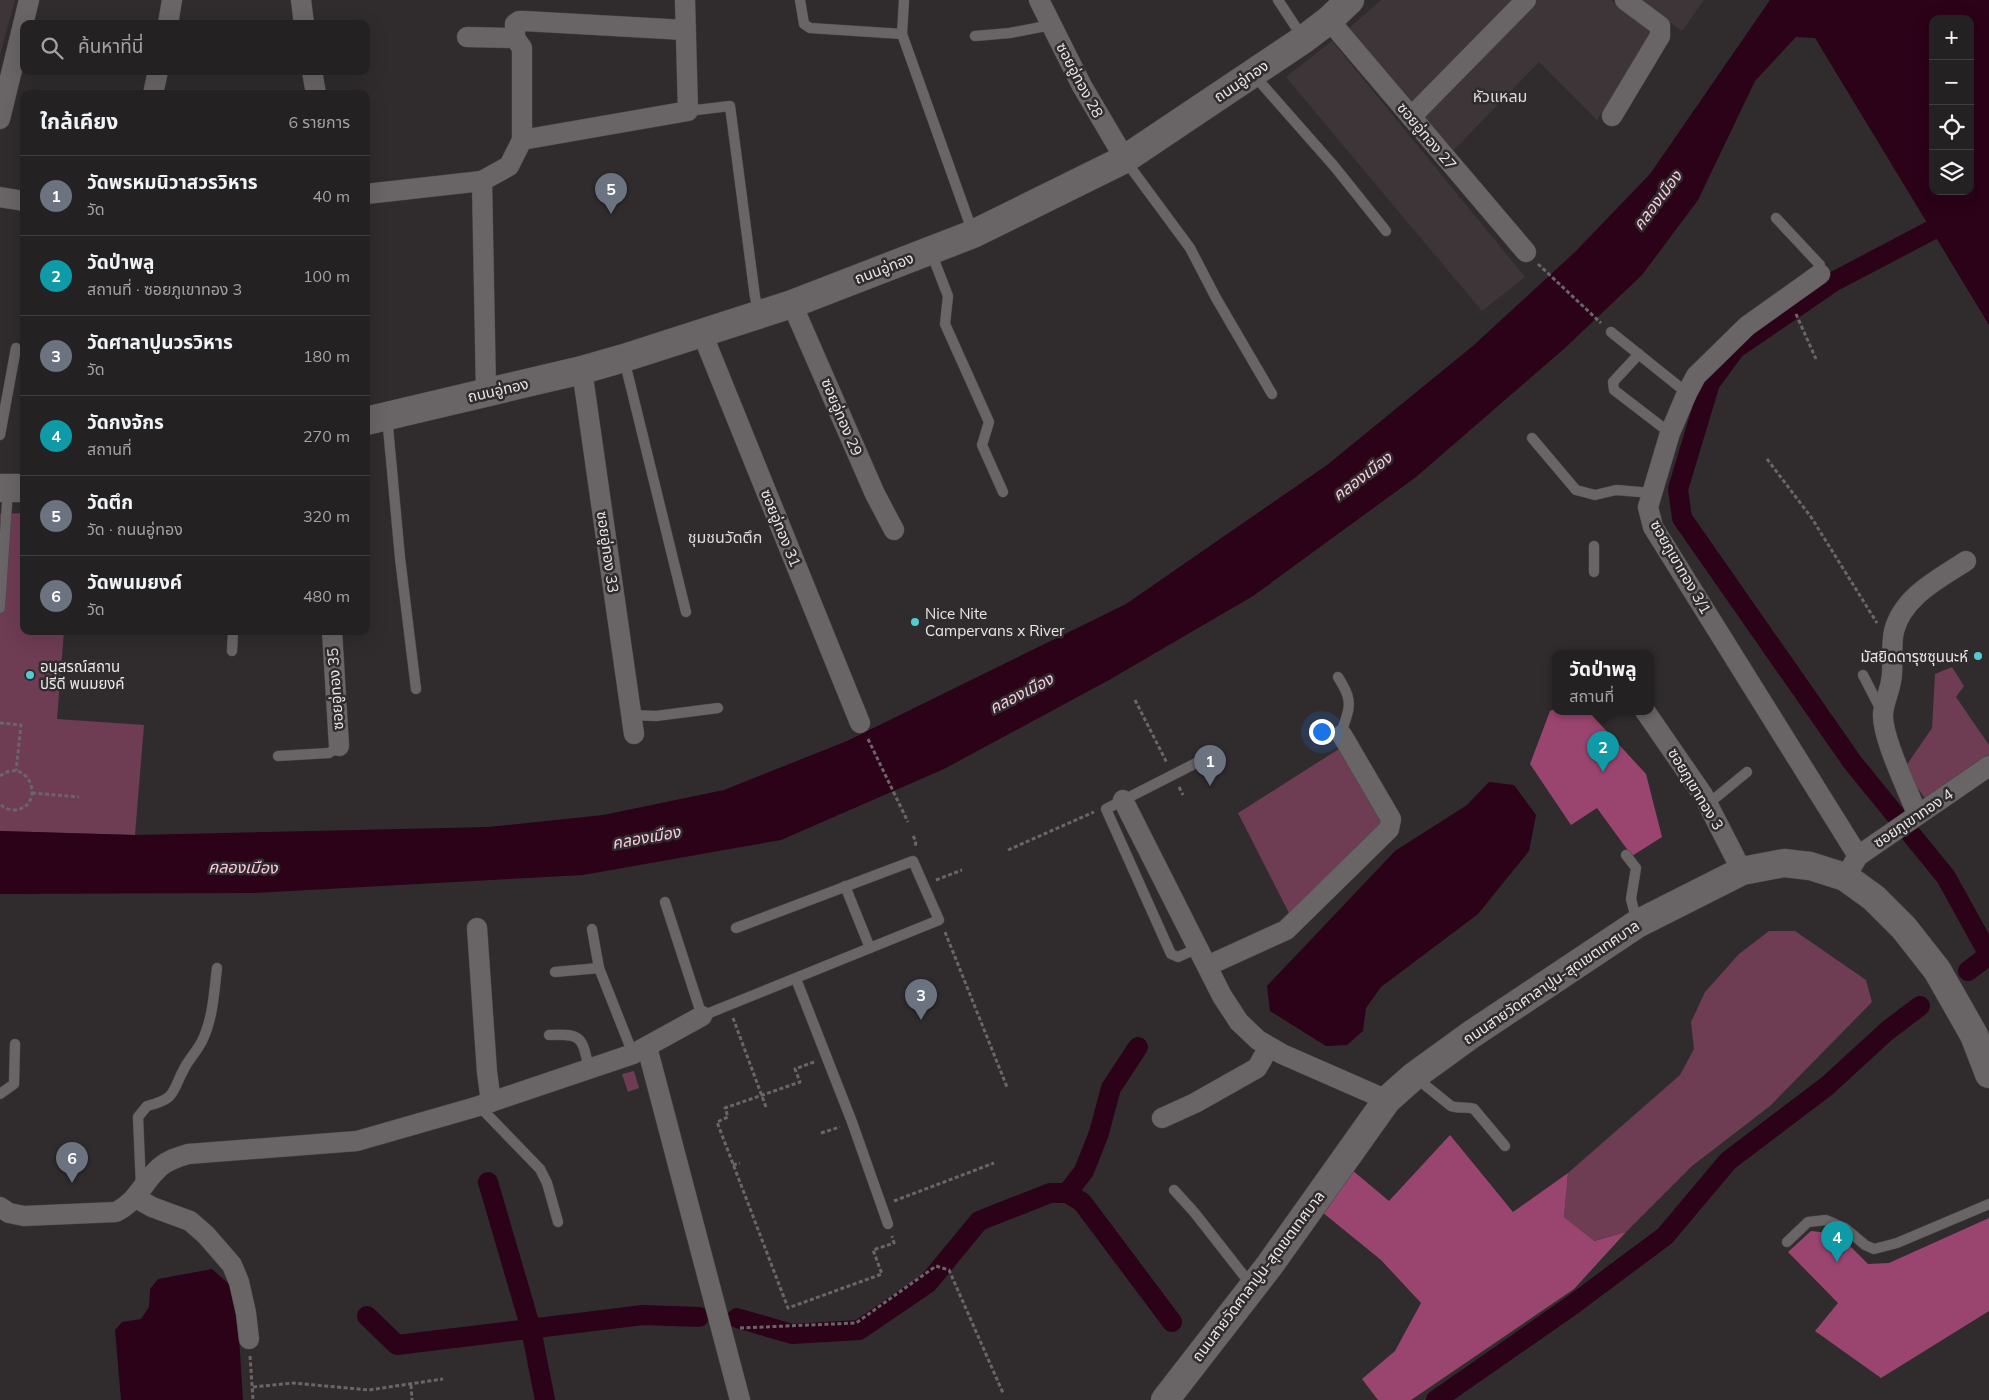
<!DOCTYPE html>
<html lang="th">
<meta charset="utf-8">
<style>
:root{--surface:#242122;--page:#302e2f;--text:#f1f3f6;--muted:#a3a3a5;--line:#413e40;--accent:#51ccd4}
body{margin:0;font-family:Mulish,"Noto Sans Thai",sans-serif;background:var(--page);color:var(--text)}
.controls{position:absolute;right:15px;top:15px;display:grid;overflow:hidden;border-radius:10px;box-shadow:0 5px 20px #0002}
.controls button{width:45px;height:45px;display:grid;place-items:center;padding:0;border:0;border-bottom:1px solid var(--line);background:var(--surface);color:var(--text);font:25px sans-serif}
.you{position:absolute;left:1321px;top:731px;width:18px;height:18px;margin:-12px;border:4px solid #fff;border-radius:50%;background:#1a73e8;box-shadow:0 0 0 8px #1a73e833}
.badge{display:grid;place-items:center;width:32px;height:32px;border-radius:50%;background:var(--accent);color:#fff;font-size:16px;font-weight:700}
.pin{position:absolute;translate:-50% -41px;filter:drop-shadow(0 1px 2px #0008)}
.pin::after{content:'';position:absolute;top:26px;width:18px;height:15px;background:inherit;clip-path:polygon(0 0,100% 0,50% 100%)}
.popup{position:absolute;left:1552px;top:650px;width:102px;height:65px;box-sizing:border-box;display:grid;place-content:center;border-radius:10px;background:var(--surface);filter:drop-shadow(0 1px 4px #0005);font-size:16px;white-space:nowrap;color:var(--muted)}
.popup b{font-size:19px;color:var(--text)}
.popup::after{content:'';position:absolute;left:50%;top:100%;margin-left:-10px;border:10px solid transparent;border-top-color:var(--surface)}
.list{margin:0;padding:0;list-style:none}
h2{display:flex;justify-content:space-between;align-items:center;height:65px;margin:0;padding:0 20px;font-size:21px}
h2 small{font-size:16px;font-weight:400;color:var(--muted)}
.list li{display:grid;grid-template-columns:32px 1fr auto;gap:15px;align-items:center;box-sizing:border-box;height:80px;padding:0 20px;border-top:1px solid var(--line)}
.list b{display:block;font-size:19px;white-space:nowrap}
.list p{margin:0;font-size:16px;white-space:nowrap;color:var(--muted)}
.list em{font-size:16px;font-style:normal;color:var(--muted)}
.icon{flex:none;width:28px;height:28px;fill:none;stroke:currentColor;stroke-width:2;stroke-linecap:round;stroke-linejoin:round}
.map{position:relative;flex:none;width:1989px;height:1400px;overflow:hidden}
.search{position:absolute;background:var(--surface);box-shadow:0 5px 20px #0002;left:20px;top:20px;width:350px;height:55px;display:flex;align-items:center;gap:12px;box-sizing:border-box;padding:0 18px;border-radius:10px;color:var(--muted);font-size:19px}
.panel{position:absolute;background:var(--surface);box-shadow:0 5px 20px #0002;left:20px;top:90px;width:350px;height:545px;border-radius:10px}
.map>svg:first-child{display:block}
</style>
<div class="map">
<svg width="1989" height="1400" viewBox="0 0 1989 1400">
<rect width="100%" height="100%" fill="#302c2e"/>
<g fill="#3e3539">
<path d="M 0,0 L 15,0 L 0,55 Z"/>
<path d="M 1381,0 L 1517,0 L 1413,104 L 1346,31 Z"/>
<path d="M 1537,0 L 1611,0 L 1652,31 L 1597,120 L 1539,62 L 1454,150 L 1422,118 Z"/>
<path d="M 1639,0 L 1704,0 L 1682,31 Z"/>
<path d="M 1332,41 L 1525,277 L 1482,311 L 1286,77 Z"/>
</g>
<g fill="#6e3c53">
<path d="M 24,513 L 24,631 L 64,631 L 57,719 L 144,725 L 135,835 L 0,831 L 0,514 Z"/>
<path d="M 1952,667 L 1964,686 L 1956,697 L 1989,745 L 1989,760 L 1926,800 L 1904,769 L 1932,728 L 1935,674 Z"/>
<path d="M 1342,747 L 1384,818 L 1382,827 L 1291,917 L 1238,813 Z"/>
<path d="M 1769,931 L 1795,931 L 1866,980 L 1872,1002 L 1770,1106 L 1692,1166 L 1626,1232 L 1593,1241 L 1564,1217 L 1568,1173 L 1680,1075 L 1694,1049 L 1691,1022 L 1705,992 L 1739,954 Z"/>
<path d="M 634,1071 L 639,1088 L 628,1092 L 622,1074 Z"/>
</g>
<g fill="#9a456f">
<path d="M 1555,709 L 1588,711 L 1646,774 L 1662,837 L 1632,856 L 1597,808 L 1571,825 L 1530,764 L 1550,711 Z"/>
<path d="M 1450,1135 L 1513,1212 L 1568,1173 L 1564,1217 L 1594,1241 L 1626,1232 L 1574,1289 L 1411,1400 L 1378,1400 L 1362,1379 L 1395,1351 L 1421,1303 L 1381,1260 L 1322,1212 L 1352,1170 L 1389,1201 Z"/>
<path d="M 1989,1218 L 1989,1311 L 1881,1378 L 1815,1331 L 1838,1303 L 1788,1252 L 1811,1231 L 1838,1234 L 1868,1264 L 1889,1263 Z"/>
</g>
<g fill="#2b0218" fill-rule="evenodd">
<path d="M 1770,0 L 1989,0 L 1989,325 L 1815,38 L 1796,37 L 1755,81 L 1698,200 L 1642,275 L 1566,347 L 1416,477 L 1253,596 L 1109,680 L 944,769 L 781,840 L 583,875 L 252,893 L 0,894 L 0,831 L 135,835 L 488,827 L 603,815 L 724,790 L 847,741 L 1126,604 L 1327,465 L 1474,345 L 1575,252 L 1650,174 ZM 1933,19 L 1970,19 L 1970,191 L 1933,191 Z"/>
<path d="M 1489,782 L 1514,785 L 1536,815 L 1529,851 L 1478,914 L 1381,987 L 1366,1008 L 1363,1031 L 1347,1045 L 1326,1046 L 1270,1011 L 1267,986 L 1395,851 L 1467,805 Z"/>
<path d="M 212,1269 L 230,1285 L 238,1321 L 243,1400 L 121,1400 L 115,1330 L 122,1322 L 141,1319 L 149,1307 L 150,1289 L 158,1279 Z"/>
</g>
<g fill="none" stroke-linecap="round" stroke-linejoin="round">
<g stroke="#2b0218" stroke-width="20">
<path d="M 1989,200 L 1833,282 L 1735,349 L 1710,383 L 1678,489 L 1682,518 L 1853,763 L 1946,877 L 1989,955"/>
<path d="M 1968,971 L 1989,955"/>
<path d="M 488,1182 L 531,1329 L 545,1400"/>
<path d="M 1067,1193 L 1084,1171 L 1099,1133 L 1111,1088 L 1138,1047"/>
<path d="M 367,1316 L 397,1345 L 643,1315 L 699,1317"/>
<path d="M 737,1318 L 792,1334 L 859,1330 L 928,1283 L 979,1221 L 1050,1193 L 1067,1193 L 1082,1202 L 1172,1322"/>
<path d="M 1436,1400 L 1571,1306 L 1665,1236 L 1728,1161 L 1827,1086 L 1887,1031 L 1920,1006"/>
</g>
<g stroke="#4a4748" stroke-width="11">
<g id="lane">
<path d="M 800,0 L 804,24 L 810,28 L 902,34"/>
<path d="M 904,0 L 902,34 L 973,233"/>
<path d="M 1278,0 L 1303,38"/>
<path d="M 975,36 L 1010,33 L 1051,25"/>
<path d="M 1253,74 L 1334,166 L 1386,231"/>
<path d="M 688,111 L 730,106 L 755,297 L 759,313"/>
<path d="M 1125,160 L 1190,248 L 1216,298 L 1272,394"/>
<path d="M 1776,218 L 1820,265 L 1820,274"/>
<path d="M 931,252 L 948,296 L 945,324 L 989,422 L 982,445 L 1003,492"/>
<path d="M 1611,332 L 1687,393"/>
<path d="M 1639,354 L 1613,382 L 1614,390 L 1670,433"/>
<path d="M 624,359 L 686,612"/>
<path d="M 387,416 L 400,558 L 416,689"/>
<path d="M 0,435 L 16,348"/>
<path d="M 1532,438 L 1576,490 L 1595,495 L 1616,490 L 1652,493"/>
<path d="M 1594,546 L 1594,572"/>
<path d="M 0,608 L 8,489"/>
<path d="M 232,651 L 233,631"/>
<path d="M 1863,675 L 1881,710"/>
<path d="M 1338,677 C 1346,690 1352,700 1347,715 C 1345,723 1342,727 1342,735"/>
<path d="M 631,715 L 656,716 L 718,708"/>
<path d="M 278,756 L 329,753 L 339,746"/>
<path d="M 1708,804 L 1747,772"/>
<path d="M 1626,855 L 1636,868 L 1631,899 L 1637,922"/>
<path d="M 845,886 L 870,948"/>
<path d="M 665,902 L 702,1016 L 939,920 L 913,861 L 736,928"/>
<path d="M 592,929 L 599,968"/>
<path d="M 1198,948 L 1178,957 L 1171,954 L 1106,809 L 1200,761"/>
<path d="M 555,972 L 599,968 L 633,1054"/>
<path d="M 796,979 L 852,1122 L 888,1224"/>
<path d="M 549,1035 C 583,1033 582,1038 589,1069"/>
<path d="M 1415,1077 L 1451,1106 C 1459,1109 1466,1106 1474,1109 L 1505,1146"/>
<path d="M 0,1094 L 14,1084 L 15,1044"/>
<path d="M 479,1106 L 540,1169 L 547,1183 L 558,1222"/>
<path d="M 141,1187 L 138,1117 L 147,1106 C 178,1098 171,1092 185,1067 C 190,1058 197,1051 202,1041 C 213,1019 214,992 217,968"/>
<path d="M 1174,1190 L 1194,1212 L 1252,1286"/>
<path d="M 1787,1242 L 1808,1222 L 1826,1220 L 1845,1228 L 1865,1245 L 1874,1249 L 1897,1243 L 1989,1204"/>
</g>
</g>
<g stroke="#4a4748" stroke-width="21">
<g id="street">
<path d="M 301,0 L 304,24"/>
<path d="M 1039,0 L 1082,86 L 1125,159"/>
<path d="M 1329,20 L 1526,252"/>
<path d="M 168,24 L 172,0"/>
<path d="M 467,37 L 515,38 L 522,48 L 522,140"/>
<path d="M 515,38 L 515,24 L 519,21 L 524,21 L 685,30"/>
<path d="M 312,71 L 316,94"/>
<path d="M 153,94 L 158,71"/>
<path d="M 1612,116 L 1660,36 L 1660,26 L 1625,0"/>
<path d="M 1411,117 L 1526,0"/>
<path d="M 0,119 L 29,0"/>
<path d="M 366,194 L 482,181"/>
<path d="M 0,197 L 24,201"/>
<path d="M 1820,274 L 1747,326 L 1696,376 L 1687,393 L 1670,433 L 1648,507 L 1653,527 L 1858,856"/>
<path d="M 792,304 L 875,494 L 894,530"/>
<path d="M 702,333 L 860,723"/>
<path d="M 582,370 L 634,734"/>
<path d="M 486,392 L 482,181 L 509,166 L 522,140 L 688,111 L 685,0"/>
<path d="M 332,631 L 339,746"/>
<path d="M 1645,711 L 1703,795 L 1742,871"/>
<path d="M 1123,800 L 1222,996 L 1239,1022 L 1258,1040 L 1282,1054 L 1387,1100"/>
<path d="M 1917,814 C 1908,790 1882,738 1883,714 C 1884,700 1892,687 1892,673 C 1893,659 1891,645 1894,631 C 1903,596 1939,579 1966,561"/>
<path d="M 1852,866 L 1858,856 L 1989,766"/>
<path d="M 477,928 L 487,1072 L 491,1102"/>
<path d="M 1207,966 L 1286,930 L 1389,829 L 1391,819 L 1342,735"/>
<path d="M 647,1047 L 740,1400"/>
<path d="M 1162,1118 L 1195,1103 L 1257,1068 L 1269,1047"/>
<path d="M 136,1198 L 152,1207 L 190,1221 L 206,1235 L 232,1265 L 239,1282 L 246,1313 L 249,1339"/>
<path d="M 0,1207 L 9,1213 L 24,1216 L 116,1212 C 139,1200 142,1183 160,1167 C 168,1160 178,1157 188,1154 L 357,1141 L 479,1106 L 633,1054 L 702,1016"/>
</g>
</g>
<g stroke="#4a4748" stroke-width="29">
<g id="secondary">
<path d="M 366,421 L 582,370 L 624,358 L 792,304 L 973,234 L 1125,159 L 1304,39 L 1329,20 L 1350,0"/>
<path d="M 0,488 L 24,488"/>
<path d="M 1165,1400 L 1269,1266 L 1387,1100 L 1414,1076 L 1472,1034 L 1637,924 L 1742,871 L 1784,863 L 1810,866 L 1845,877 L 1874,898 L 1904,928 L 1937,970 L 1974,1035 L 1989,1074"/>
</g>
</g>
<g stroke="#6a6668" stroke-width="3" stroke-dasharray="4 2.5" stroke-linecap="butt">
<path d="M 1538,264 L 1601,323"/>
<path d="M 1796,314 L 1816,359"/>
<path d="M 1767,459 L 1811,517 L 1877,623"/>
<path d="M 1135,700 L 1167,763"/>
<path d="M 0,723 L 21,725 L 16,771"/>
<path d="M 868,739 L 908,822"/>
<path d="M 0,776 C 30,754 47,808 14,810 C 9,810 4,808 0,804"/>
<path d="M 1179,787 L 1183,795"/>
<path d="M 32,793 L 79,797"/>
<path d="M 913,836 L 916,841 L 915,848"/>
<path d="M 1008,850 L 1094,812"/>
<path d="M 936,880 L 962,870"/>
<path d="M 945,932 L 1007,1087"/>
<path d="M 733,1018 L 766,1107"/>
<path d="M 814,1062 L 795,1069 L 800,1082 L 725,1108 L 728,1117 L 717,1122 L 788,1308 L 882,1274 L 873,1250 L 894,1243 L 892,1236"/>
<path d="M 821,1133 L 840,1127"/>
<path d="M 733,1165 L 740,1163"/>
<path d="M 894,1201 L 994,1163"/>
<path d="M 740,1328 L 856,1323 L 936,1266 L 949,1270 L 1003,1393"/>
<path d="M 250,1356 L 253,1400"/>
<path d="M 411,1385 L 412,1400"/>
<path d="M 253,1387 L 293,1383 L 369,1390 L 443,1379"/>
</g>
<use href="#lane" stroke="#696466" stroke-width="10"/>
<use href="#street" stroke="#696466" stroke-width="20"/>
<use href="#secondary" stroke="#696466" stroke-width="28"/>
</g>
<g fill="#51ccd4" stroke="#302c2e" stroke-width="2">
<circle cx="915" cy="622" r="5"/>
<circle cx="1978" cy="656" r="5"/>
<circle cx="30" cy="675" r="5"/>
</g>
<g text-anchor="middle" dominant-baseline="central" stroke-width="5" stroke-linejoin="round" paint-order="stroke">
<g font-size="15" fill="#eae7e8" stroke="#302c2e">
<text transform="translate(1080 80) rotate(62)">ซอยอู่ทอง 28</text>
<text transform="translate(1241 81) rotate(-34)">ถนนอู่ทอง</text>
<text transform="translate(1427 136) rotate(50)">ซอยอู่ทอง 27</text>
<text transform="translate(884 268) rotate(-21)">ถนนอู่ทอง</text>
<text transform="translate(498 390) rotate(-13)">ถนนอู่ทอง</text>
<text transform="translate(842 417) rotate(67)">ซอยอู่ทอง 29</text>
<text transform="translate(781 528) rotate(68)">ซอยอู่ทอง 31</text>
<text transform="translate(608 552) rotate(82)">ซอยอู่ทอง 33</text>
<text transform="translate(1681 567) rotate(60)">ซอยภูเขาทอง 3/1</text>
<text transform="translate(335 689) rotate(-94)">ซอยอู่ทอง 35</text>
<text transform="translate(1696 789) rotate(59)">ซอยภูเขาทอง 3</text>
<text transform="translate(1913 818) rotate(-34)">ซอยภูเขาทอง 4</text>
<text transform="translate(1551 982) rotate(-34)">ถนนสายวัดศาลาปูน-สุดเขตเทศบาล</text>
<text transform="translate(1258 1276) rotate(-53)">ถนนสายวัดศาลาปูน-สุดเขตเทศบาล</text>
</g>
<g font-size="15" fill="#eae7e8" stroke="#302c2e" text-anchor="start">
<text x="925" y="613">Nice Nite<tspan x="925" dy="17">Campervans x River</tspan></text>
<text x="1968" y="656" text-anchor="end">มัสยิดดารุซซุนนะห์</text>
<text x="40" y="666">อนุสรณ์สถาน<tspan x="40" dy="17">ปรีดี พนมยงค์</tspan></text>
</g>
<g font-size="16" fill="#dfdadc" stroke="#302c2e">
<text x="1500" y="96">หัวแหลม</text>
<text x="725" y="537">ชุมชนวัดตึก</text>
</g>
<g font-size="16" font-style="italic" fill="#fccbe0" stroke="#302c2e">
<text transform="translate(1657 200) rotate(-53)">คลองเมือง</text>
<text transform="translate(1362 476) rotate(-37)">คลองเมือง</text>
<text transform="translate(1021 693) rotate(-27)">คลองเมือง</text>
<text transform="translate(646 837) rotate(-10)">คลองเมือง</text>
<text transform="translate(243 867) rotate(1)">คลองเมือง</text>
</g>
</g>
</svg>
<div class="controls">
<button>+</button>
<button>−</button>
<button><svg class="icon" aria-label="locate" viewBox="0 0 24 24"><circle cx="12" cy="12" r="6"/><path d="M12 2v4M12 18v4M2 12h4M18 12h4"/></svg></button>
<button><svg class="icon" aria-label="layers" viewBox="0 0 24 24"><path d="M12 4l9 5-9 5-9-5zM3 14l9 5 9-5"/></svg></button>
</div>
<div class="you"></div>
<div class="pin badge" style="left:1210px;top:786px;background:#6b7280">1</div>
<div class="pin badge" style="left:1603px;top:772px;background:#0f9aa8">2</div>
<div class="popup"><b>วัดป่าพลู</b>สถานที่</div>
<div class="pin badge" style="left:921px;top:1020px;background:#6b7280">3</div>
<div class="pin badge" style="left:1837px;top:1262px;background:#0f9aa8">4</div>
<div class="pin badge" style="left:611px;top:214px;background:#6b7280">5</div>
<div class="pin badge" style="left:72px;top:1183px;background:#6b7280">6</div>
<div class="search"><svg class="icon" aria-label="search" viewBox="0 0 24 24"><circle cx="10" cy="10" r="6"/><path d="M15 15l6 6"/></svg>ค้นหาที่นี่</div>
<section class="panel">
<h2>ใกล้เคียง<small>6 รายการ</small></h2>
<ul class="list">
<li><span class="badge" style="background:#6b7280">1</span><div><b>วัดพรหมนิวาสวรวิหาร</b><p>วัด</p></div><em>40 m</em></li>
<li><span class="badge" style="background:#0f9aa8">2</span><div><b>วัดป่าพลู</b><p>สถานที่ · ซอยภูเขาทอง 3</p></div><em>100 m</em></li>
<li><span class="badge" style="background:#6b7280">3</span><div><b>วัดศาลาปูนวรวิหาร</b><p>วัด</p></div><em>180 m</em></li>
<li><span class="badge" style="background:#0f9aa8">4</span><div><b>วัดกงจักร</b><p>สถานที่</p></div><em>270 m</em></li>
<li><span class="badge" style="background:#6b7280">5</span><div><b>วัดตึก</b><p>วัด · ถนนอู่ทอง</p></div><em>320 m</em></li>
<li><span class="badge" style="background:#6b7280">6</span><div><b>วัดพนมยงค์</b><p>วัด</p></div><em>480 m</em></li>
</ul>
</section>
</div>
